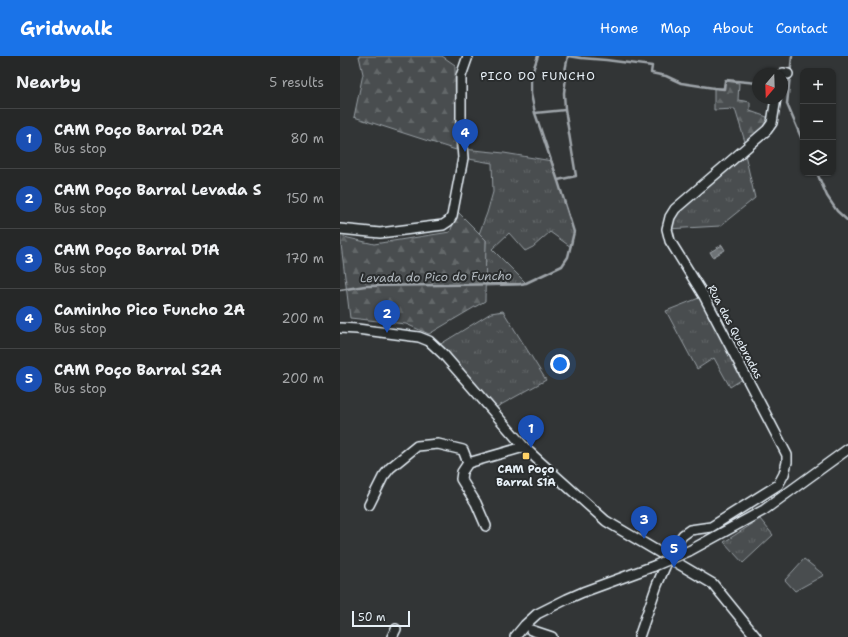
<!DOCTYPE html>
<meta charset="utf-8">
<style>
:root{--surface:#262828;--page:#2e3030;--text:#f1f3f6;--muted:#a4a6a8;--line:#424445;--accent:#1a73e8}
body{margin:0;font-family:"Shantell Sans",sans-serif;background:var(--page);color:var(--text)}
.controls{position:absolute;right:12px;top:12px;display:grid;overflow:hidden;border-radius:8px;box-shadow:0 1px 3px #0004}
.controls button{width:36px;height:36px;display:grid;place-items:center;padding:0;border:0;border-bottom:1px solid var(--line);background:var(--surface);color:var(--text);font:20px sans-serif}
.compass{position:absolute;left:412px;top:12px;width:36px;height:36px;border-radius:50%;background:var(--surface);box-shadow:0 1px 3px #0004;rotate:199deg}
.scale{position:absolute;left:12px;bottom:10px;width:58px;box-sizing:border-box;padding-left:4px;border:2px solid #e8f1f8;border-top:0;font-size:11px;line-height:14px;white-space:nowrap;color:#e8f1f8;-webkit-text-stroke:3px #2a2d2e;paint-order:stroke}
.you{position:absolute;left:220px;top:308px;width:14px;height:14px;margin:-10px;border:3px solid #fff;border-radius:50%;background:#1a73e8;box-shadow:0 0 0 6px #1a73e833}
.badge{display:grid;place-items:center;width:26px;height:26px;border-radius:50%;background:var(--accent);color:#fff;font-size:13px;font-weight:700}
.pin{position:absolute;translate:-50% -33px;filter:drop-shadow(0 1px 2px #0008)}
.pin::after{content:'';position:absolute;top:21px;width:14px;height:12px;background:inherit;clip-path:polygon(0 0,100% 0,50% 100%)}
.list{margin:0;padding:0;list-style:none}
h2{display:flex;justify-content:space-between;align-items:center;height:52px;margin:0;padding:0 16px;font-size:17px}
h2 small{font-size:13px;font-weight:400;color:var(--muted)}
.list li{display:grid;grid-template-columns:26px 1fr auto;gap:12px;align-items:center;box-sizing:border-box;height:60px;padding:0 16px;border-top:1px solid var(--line)}
.list b{display:block;font-size:15px;white-space:nowrap}
.list p{margin:0;font-size:13px;white-space:nowrap;color:var(--muted)}
.list em{font-size:13px;font-style:normal;color:var(--muted)}
.icon{flex:none;width:22px;height:22px;fill:none;stroke:currentColor;stroke-width:2;stroke-linecap:round;stroke-linejoin:round}
.map{position:relative;flex:none;width:508px;height:581px;overflow:hidden}
header{display:flex;align-items:center;gap:24px;box-sizing:border-box;height:56px;padding:0 20px;background:var(--accent);color:#fff}
header strong{font-size:19px}
nav{display:flex;gap:22px;margin-inline-start:auto;font-size:14px}
main{display:flex}
aside{flex:1;background:var(--surface)}
.map>svg:first-child{display:block}
</style>
<header>
<strong>Gridwalk</strong>
<nav><a>Home</a><a>Map</a><a>About</a><a>Contact</a></nav>
</header>
<main>
<aside>
<h2>Nearby<small>5 results</small></h2>
<ul class="list">
<li><span class="badge" style="background:#1a4fb4">1</span><div><b>CAM Poço Barral D2A</b><p>Bus stop</p></div><em>80 m</em></li>
<li><span class="badge" style="background:#1a4fb4">2</span><div><b>CAM Poço Barral Levada S</b><p>Bus stop</p></div><em>150 m</em></li>
<li><span class="badge" style="background:#1a4fb4">3</span><div><b>CAM Poço Barral D1A</b><p>Bus stop</p></div><em>170 m</em></li>
<li><span class="badge" style="background:#1a4fb4">4</span><div><b>Caminho Pico Funcho 2A</b><p>Bus stop</p></div><em>200 m</em></li>
<li><span class="badge" style="background:#1a4fb4">5</span><div><b>CAM Poço Barral S2A</b><p>Bus stop</p></div><em>200 m</em></li>
</ul>
</aside>
<div class="map">
<svg width="508" height="581" viewBox="0 0 508 581">
<defs>
<pattern id="grass-tufts" width="24" height="20" patternUnits="userSpaceOnUse"><rect width="24" height="20" fill="#494d4f"/><path d="M3 7l-1-3M5 7V3M7 7l1-3M15 17l-1-3M17 17v-4M19 17l1-3" fill="none" stroke="#636769"/></pattern>
<pattern id="forest-firs" width="22" height="20" patternUnits="userSpaceOnUse"><rect width="22" height="20" fill="#494d4f"/><path d="M5 1l3.5 6h-7zM16 11l3.5 6h-7z" fill="#636769"/></pattern>
<pattern id="water-ripples" width="26" height="14" patternUnits="userSpaceOnUse"><rect width="26" height="14" fill="#6e7376"/><path d="M2 4q2-2 4 0t4 0M15 11q2-2 4 0t4 0" fill="none" stroke="#5a5e60"/></pattern>
</defs>
<rect width="100%" height="100%" fill="#323536"/>
<filter id="ink" filterUnits="userSpaceOnUse"><feTurbulence type="fractalNoise" baseFrequency=".025" numOctaves="2"/><feDisplacementMap in="SourceGraphic" scale="8" xChannelSelector="R" yChannelSelector="G"/><feConvolveMatrix kernelMatrix="1 2 1 2 8 2 1 2 1" color-interpolation-filters="sRGB"/></filter>
<g filter="url(#ink)">
<g fill="url(#grass-tufts)" stroke="#989fa4">
<path d="M 123,93 L 164,97 L 212,105 L 234,176 L 231,191 L 210,176 L 193,191 L 185,195 L 169,177 L 152,193 L 186,227 L 180,229 L 144,230 L 146,184 L 139,178 L 147,157 L 153,136 L 152,107 L 123,102 Z"/>
<path d="M 404,94 L 415,142 L 380,170 L 327,173 L 330,161 Z"/>
<path d="M 364,240 L 406,321 L 390,331 L 374,302 L 357,313 L 326,255 Z"/>
<path d="M 163,255 L 206,324 L 155,352 L 99,289 L 151,257 Z"/>
<path d="M 420,463 L 433,479 L 403,507 L 384,486 Z"/>
</g>
<g fill="url(#forest-firs)" stroke="#989fa4">
<path d="M 19,0 L 102,0 L 115,9 L 116,94 L 14,61 L 23,18 Z"/>
<path d="M 385,25 L 399,27 L 398,44 L 410,46 L 410,55 L 427,61 L 428,66 L 406,89 L 395,53 L 374,54 L 374,32 L 383,32 Z"/>
<path d="M 118,156 L 146,184 L 145,245 L 89,278 L 66,268 L 10,262 L 0,180 L 34,188 L 110,176 Z"/>
</g>
<path fill="#494d4f" stroke="#989fa4" d="M 464,503 L 484,519 L 455,535 L 445,524 Z"/>
<path fill="url(#water-ripples)" stroke="#9fa5aa" d="M 382,189 L 385,194 L 373,201 L 370,196 Z"/>
<g fill="none" stroke-linecap="round" stroke-linejoin="round">
<g stroke="#9fa5aa" stroke-width="2.5">
<path d="M 229,0 L 241,2 L 266,4 L 312,10 L 311,17 L 326,20 L 341,27 L 374,32 L 384,33 L 385,25 L 386,24 L 418,27"/>
<path d="M 452,0 L 447,48 L 463,86"/>
<path d="M 195,57 L 191,38 L 191,20 L 198,0"/>
<path d="M 477,117 L 487,140 L 497,155 L 508,165"/>
<path d="M 218,124 L 236,120 L 225,53 L 224,37 L 226,21 L 225,15 L 228,0"/>
<path d="M 0,234 L 25,230 L 180,228 L 186,227 L 222,210 L 228,201 L 234,176 L 218,125 L 195,57 L 225,54"/>
</g>
<g stroke="#e8f1f8" stroke-width="12">
<g id="minor">
<path d="M 442,18 L 443,17 L 448,18"/>
<path d="M 0,173 L 40,177 L 103,169 L 109,165 L 112,160 L 123,102 L 121,77 L 121,20 L 128,0"/>
<path d="M 0,272 L 17,273 L 79,281 L 89,285 L 103,298 L 184,391 L 199,405 L 266,465 L 373,528 L 416,581"/>
<path d="M 128,407 L 122,416 L 121,423 L 136,447 L 146,470"/>
<path d="M 29,449 L 43,421 L 50,412 L 77,390 L 98,388 L 123,394 L 128,407 L 184,391"/>
<path d="M 349,495 L 424,454 L 508,393"/>
<path d="M 191,574 L 212,581"/>
<path d="M 52,581 L 56,573"/>
<path d="M 175,581 L 185,569 L 197,558 L 227,543 L 243,536 L 314,510"/>
<path d="M 299,581 L 317,529 L 334,490 L 343,479 L 350,474 L 371,471 L 438,429 L 444,418 L 447,406 L 447,399 L 364,240 L 330,185 L 327,173 L 330,161 L 335,153 L 427,74 L 432,67 L 436,42"/>
</g>
</g>
<use href="#minor" stroke="#2a2d2e" stroke-width="9"/>
<g stroke="#e8f1f8" stroke-width="12" stroke-linecap="butt">
<path id="minor-bridge" d="M 314,510 L 349,495"/>
</g>
<use href="#minor-bridge" stroke="#2a2d2e" stroke-width="9"/>
</g>
</g>
<rect fill="#ffd166" stroke="#2a2d2e" stroke-width="1.5" x="182" y="396" width="8" height="8" rx="2"/>
<g text-anchor="middle" dominant-baseline="central" stroke-width="4" stroke-linejoin="round" paint-order="stroke">
<g font-size="11" fill="#e8f1f8" stroke="#2a2d2e">
<text transform="translate(395 276) rotate(62)">Rua das Quebradas</text>
</g>
<g font-size="11" font-weight="bold" fill="#e8f1f8" stroke="#2a2d2e">
<text x="186" y="413">CAM Poço<tspan x="186" dy="13">Barral S1A</tspan></text>
</g>
<g font-size="12" letter-spacing="1" fill="#e8f1f8" stroke="#2a2d2e">
<text x="198" y="20">PICO DO FUNCHO</text>
</g>
<g font-size="12" font-style="italic" fill="#b1b8be" stroke="#2a2d2e">
<text transform="translate(96 221) rotate(-1)">Levada do Pico do Funcho</text>
</g>
</g>
</svg>
<div class="controls">
<button>+</button>
<button>−</button>
<button><svg class="icon" aria-label="layers" viewBox="0 0 24 24"><path d="M12 4l9 5-9 5-9-5zM3 14l9 5 9-5"/></svg></button>
</div>
<svg class="compass" viewBox="-18 -18 36 36"><path d="M0-13l5 13h-10z" fill="#e53935"/><path d="M0 13l5-13h-10z" fill="#a4a6a8"/></svg>
<div class="scale">50 m</div>
<div class="you"></div>
<div class="pin badge" style="left:191px;top:392px;background:#1a4fb4">1</div>
<div class="pin badge" style="left:47px;top:277px;background:#1a4fb4">2</div>
<div class="pin badge" style="left:304px;top:483px;background:#1a4fb4">3</div>
<div class="pin badge" style="left:125px;top:96px;background:#1a4fb4">4</div>
<div class="pin badge" style="left:334px;top:512px;background:#1a4fb4">5</div>
</div>
</main>
